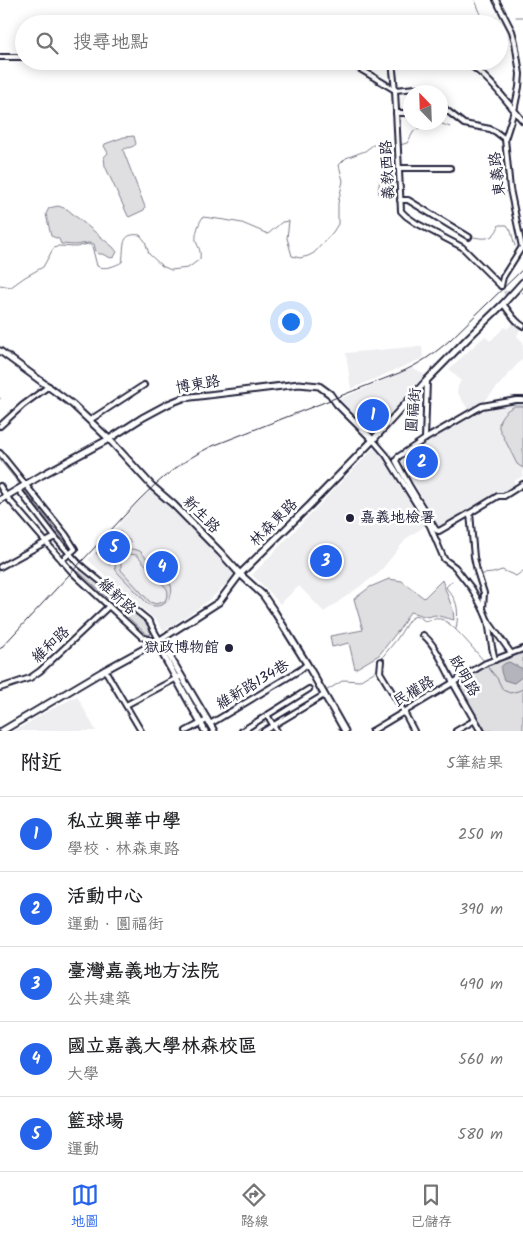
<!DOCTYPE html>
<html lang="zh-TW">
<meta charset="utf-8">
<style>
:root{--surface:#fff;--page:#f6f6f6;--text:#202124;--muted:#757577;--line:#e0e0e0;--accent:#2563eb}
body{margin:0;font-family:Kalam,"LXGW WenKai TC",sans-serif;background:var(--page);color:var(--text)}
.compass{position:absolute;left:403px;top:85px;width:45px;height:45px;border-radius:50%;background:var(--surface);box-shadow:0 2px 12px #0003;rotate:337deg}
.you{position:absolute;left:290px;top:321px;width:18px;height:18px;margin:-12px;border:4px solid #fff;border-radius:50%;background:#1a73e8;box-shadow:0 0 0 8px #1a73e833}
.badge{display:grid;place-items:center;width:32px;height:32px;border-radius:50%;background:var(--accent);color:#fff;font-size:16px;font-weight:700}
.pin{position:absolute;translate:-50% -50%;border:2px solid #fff;box-shadow:0 1px 5px #0006}
.list{margin:0;padding:0;list-style:none}
h2{display:flex;justify-content:space-between;align-items:center;height:65px;margin:0;padding:0 20px;font-size:21px}
h2 small{font-size:16px;font-weight:400;color:var(--muted)}
.list li{display:grid;grid-template-columns:32px 1fr auto;gap:15px;align-items:center;box-sizing:border-box;height:75px;padding:0 20px;border-top:1px solid var(--line)}
.list b{display:block;font-size:19px;white-space:nowrap}
.list p{margin:0;font-size:16px;white-space:nowrap;color:var(--muted)}
.list em{font-size:16px;font-style:normal;color:var(--muted)}
.icon{flex:none;width:28px;height:28px;fill:none;stroke:currentColor;stroke-width:2;stroke-linecap:round;stroke-linejoin:round}
.map{position:relative;flex:none;width:523px;height:731px;overflow:hidden}
.search{position:absolute;background:var(--surface);box-shadow:0 2px 12px #0003;left:15px;right:15px;top:15px;height:55px;display:flex;align-items:center;gap:12px;box-sizing:border-box;padding:0 18px;border-radius:28px;color:var(--muted);font-size:19px}
.sheet{height:440px;background:var(--surface)}
nav{display:flex;justify-content:space-around;align-items:center;box-sizing:border-box;height:70px;border-top:1px solid var(--line);background:var(--surface);font-size:14px;color:var(--muted)}
nav a{display:grid;justify-items:center;gap:2px}
nav .on{color:var(--accent)}
.map>svg:first-child{display:block}
</style>
<div class="map">
<svg width="523" height="731" viewBox="0 0 523 731">
<rect width="100%" height="100%" fill="#fff"/>
<filter id="ink" filterUnits="userSpaceOnUse"><feTurbulence type="fractalNoise" baseFrequency=".02" numOctaves="2"/><feDisplacementMap in="SourceGraphic" scale="10" xChannelSelector="R" yChannelSelector="G"/><feConvolveMatrix kernelMatrix="1 2 1 2 8 2 1 2 1" color-interpolation-filters="sRGB"/></filter>
<g filter="url(#ink)">
<g fill="#eeeef1">
<path d="M 514,322 L 521,327 L 517,336 L 523,342 L 523,358 L 483,403 L 469,411 L 457,392 L 458,386 L 461,381 L 449,369 L 485,336 L 490,341 L 505,327 L 507,329 Z"/>
<path d="M 422,346 L 423,358 L 351,389 L 346,353 Z"/>
<path d="M 412,368 L 425,375 L 374,432 L 371,432 L 340,399 Z"/>
<path d="M 523,403 L 523,476 L 514,481 L 515,485 L 439,527 L 400,459 L 480,412 L 497,406 Z"/>
<path d="M 376,447 L 388,461 L 425,526 L 407,538 L 379,573 L 324,612 L 299,586 L 280,604 L 267,589 L 252,575 L 374,448 Z"/>
<path d="M 152,490 L 235,574 L 214,596 L 194,611 L 163,631 L 157,621 L 88,560 L 142,498 Z"/>
<path d="M 77,696 L 96,731 L 15,731 L 41,715 Z"/>
</g>
<g fill="#dfdfe2" stroke="#80808e" fill-rule="evenodd">
<path d="M 134,136 L 136,144 C 133,148 127,147 123,150 L 145,207 L 144,210 L 129,217 L 128,216 L 105,166 L 104,157 L 108,153 L 104,146 L 105,144 L 124,137 Z"/>
<path d="M 58,206 L 67,209 L 113,247 L 117,252 L 114,257 L 111,258 L 102,254 L 98,254 L 96,252 L 94,244 L 88,243 L 75,245 L 61,244 L 59,239 L 51,236 L 46,214 L 49,208 Z"/>
<path d="M 515,406 L 523,406 L 523,468 L 517,464 L 499,428 C 498,418 505,410 515,406 Z"/>
<path d="M 422,448 L 434,469 L 422,477 L 410,455 Z"/>
<path d="M 118,530 L 131,542 L 124,550 L 133,549 L 140,551 L 171,585 C 175,599 161,611 148,604 L 117,572 L 115,568 L 116,559 L 110,565 L 96,553 ZM 129,554 L 137,555 L 167,589 L 168,593 L 165,601 L 156,604 L 150,602 L 121,570 L 121,558 Z"/>
<path d="M 82,567 L 107,590 L 146,621 L 151,634 L 148,635 L 144,632 L 79,572 Z"/>
<path d="M 389,579 L 402,581 L 424,598 L 442,580 L 453,610 L 454,620 L 435,615 L 428,617 L 410,612 L 401,627 L 379,655 L 355,669 L 349,643 L 332,647 L 330,636 L 363,630 L 354,599 L 370,587 Z"/>
<path d="M 523,651 L 523,731 L 486,731 L 460,689 L 462,681 L 485,667 Z"/>
</g>
<path fill="#b4b4bc" stroke="#7a7a88" d="M 509,662 L 523,669 L 523,676 L 514,683 L 504,680 C 500,670 498,665 509,662 Z"/>
<g fill="none" stroke-linecap="round" stroke-linejoin="round">
<g stroke="#7a7a88" stroke-width="1">
<path d="M 475,0 L 482,17 L 496,19"/>
<path d="M 516,17 L 523,17"/>
<path d="M 437,122 L 450,127"/>
<path d="M 386,149 L 407,143 L 414,131 L 430,122"/>
<path d="M 470,236 C 477,238 490,241 495,233 C 497,231 498,228 499,225 L 507,225 L 511,231 L 515,246"/>
<path d="M 0,285 L 11,287 L 25,277 L 43,267 L 53,249 L 58,246 L 76,247 L 88,244 L 92,246 L 97,266 C 105,270 115,266 122,262 C 125,249 119,232 140,235 L 145,241 L 149,254 L 162,266 L 171,270 L 188,268 L 200,259 C 201,247 198,249 196,240 C 195,234 199,222 203,217 L 225,220 L 242,223 L 268,234 L 282,222 L 289,221 L 287,238 L 292,256 L 300,258 L 308,256 L 314,253 L 333,232 L 338,224 L 338,203 L 343,181 L 339,165 L 346,158 L 365,151 L 373,145 L 382,145 C 401,168 375,171 379,194 L 387,197 L 396,198"/>
<path d="M 522,292 L 523,293"/>
<path d="M 0,398 L 0,399"/>
<path d="M 0,460 L 20,485"/>
<path d="M 22,488 L 72,550"/>
<path d="M 74,553 L 88,567 L 113,589"/>
<path d="M 473,575 L 493,573 L 502,570 L 516,576 L 523,571"/>
<path d="M 452,581 L 446,587 C 448,591 451,593 453,597 C 459,606 458,618 456,629"/>
<path d="M 132,604 L 138,610"/>
<path d="M 149,619 L 153,622 L 158,633"/>
<path d="M 380,660 L 397,639 L 409,620 L 413,617 L 418,616 L 425,621 C 430,620 435,618 441,619 C 453,623 475,651 484,661"/>
<path d="M 486,665 L 497,678 L 503,690 L 510,693 L 518,691 L 523,689"/>
<path d="M 324,692 L 344,680 L 359,681 L 379,669"/>
<path d="M 256,731 L 321,694"/>
</g>
<path stroke="#d3d3d8" stroke-width="4" stroke-dasharray="4 2" stroke-linecap="butt" d="M 501,286 L 509,298"/>
<g stroke="#22223b" stroke-width="8">
<g id="street">
<path d="M 496,0 L 512,31 L 515,42 L 520,74 L 519,87 L 514,111 L 505,139 L 510,189 L 522,247 L 503,277 L 501,286"/>
<path d="M 0,57 L 24,57"/>
<path d="M 293,61 L 331,61"/>
<path d="M 347,61 L 395,90 L 416,88 L 420,89 L 425,92"/>
<path d="M 392,61 L 395,90 L 401,211 L 406,216 L 416,223 L 462,247 L 501,286"/>
<path d="M 423,61 C 436,62 454,60 466,64 C 483,69 511,107 523,121"/>
<path d="M 440,105 L 464,124 L 490,129 L 496,132 L 505,139"/>
<path d="M 396,113 L 410,113"/>
<path d="M 399,168 L 450,168"/>
<path d="M 400,200 L 408,200 L 469,237"/>
<path d="M 503,304 C 510,312 514,321 523,326"/>
<path d="M 90,420 L 144,385"/>
<path d="M 0,426 L 23,405 L 49,386"/>
<path d="M 425,439 L 427,380"/>
<path d="M 373,440 L 386,455 L 430,526 L 444,559 L 455,567 L 472,589 L 483,609 L 488,621 L 511,653"/>
<path d="M 0,453 L 66,535 L 75,549 L 62,560"/>
<path d="M 0,486 L 6,496 L 72,572 L 142,637 L 156,642"/>
<path d="M 18,489 L 55,537 L 79,564 L 148,620 C 153,626 154,633 160,640"/>
<path d="M 470,513 L 498,496 L 504,496 L 523,484"/>
<path d="M 0,567 L 55,537"/>
<path d="M 483,609 L 484,593 L 477,571 L 474,557 L 470,513 L 439,531 L 436,530 L 409,485 L 396,461 L 398,457 L 425,439 L 482,406 L 516,400 L 523,400"/>
<path d="M 488,621 L 492,647 L 495,660"/>
<path d="M 423,635 C 435,643 446,670 453,682"/>
<path d="M 381,661 L 380,672 L 404,712 L 414,731"/>
<path d="M 105,670 L 141,731"/>
<path d="M 0,688 L 30,678 L 40,671 L 109,606"/>
<path d="M 126,705 L 181,676"/>
<path d="M 267,715 L 277,731"/>
<path d="M 210,724 L 300,670 L 307,664"/>
<path d="M 186,731 L 207,720"/>
<path d="M 242,731 L 309,689"/>
<path d="M 264,731 L 324,695"/>
<path d="M 372,731 L 486,663 L 523,649"/>
<path d="M 456,731 L 475,720"/>
</g>
</g>
<g stroke="#22223b" stroke-width="9">
<g id="secondary">
<path d="M 0,351 L 72,404 L 109,439 L 152,486 L 174,505 L 220,552 L 240,574 L 263,595 L 274,611 L 307,664 L 345,731"/>
<path d="M 0,500 L 42,475 L 109,439 L 142,418 L 168,404 L 183,398 L 299,384 L 319,386 L 330,394 L 337,404 L 373,440"/>
<path d="M 160,640 L 214,731"/>
<path d="M 156,642 L 205,731"/>
<path d="M 453,682 L 481,731"/>
<path d="M 2,731 L 105,670 L 160,640 L 219,602 L 240,574 L 310,505 L 373,440 L 427,380 L 469,337 L 503,304 L 523,282"/>
</g>
</g>
<use href="#street" stroke="#fff" stroke-width="4"/>
<use href="#secondary" stroke="#fff" stroke-width="5"/>
<path stroke="#22223b" stroke-width="1" d="M 0,649 L 138,501 C 160,479 182,461 210,447 L 399,373 C 418,365 434,354 450,340 L 523,269"/>
</g>
</g>
<g fill="#22223b" stroke="#fff" stroke-width="2">
<circle cx="350" cy="518" r="5"/>
<circle cx="229" cy="648" r="5"/>
</g>
<g text-anchor="middle" dominant-baseline="central" stroke-width="5" stroke-linejoin="round" paint-order="stroke">
<g font-size="15" fill="#22223b" stroke="#fff">
<text transform="translate(388 170) rotate(-93)">義教西路</text>
<text transform="translate(498 174) rotate(-97)">東義路</text>
<text transform="translate(198 385) rotate(-10)">博東路</text>
<text transform="translate(414 410) rotate(-85)">圓福街</text>
<text transform="translate(201 515) rotate(45)">新生路</text>
<text transform="translate(274 523) rotate(-45)">林森東路</text>
<text transform="translate(117 597) rotate(43)">維新路</text>
<text transform="translate(51 645) rotate(-43)">維和路</text>
<text transform="translate(464 676) rotate(60)">啟明路</text>
<text transform="translate(253 685) rotate(-31)">維新路134巷</text>
<text transform="translate(414 692) rotate(-31)">民權路</text>
</g>
<g font-size="15" fill="#22223b" stroke="#fff" text-anchor="start">
<text x="360" y="518">嘉義地檢署</text>
<text x="219" y="648" text-anchor="end">獄政博物館</text>
</g>
</g>
</svg>
<svg class="compass" viewBox="-18 -18 36 36"><path d="M0-13l5 13h-10z" fill="#e53935"/><path d="M0 13l5-13h-10z" fill="#757577"/></svg>
<div class="you"></div>
<div class="pin badge" style="left:373px;top:415px">1</div>
<div class="pin badge" style="left:422px;top:462px">2</div>
<div class="pin badge" style="left:326px;top:561px">3</div>
<div class="pin badge" style="left:162px;top:567px">4</div>
<div class="pin badge" style="left:114px;top:547px">5</div>
<div class="search"><svg class="icon" aria-label="search" viewBox="0 0 24 24"><circle cx="10" cy="10" r="6"/><path d="M15 15l6 6"/></svg>搜尋地點</div>
</div>
<section class="sheet">
<h2>附近<small>5筆結果</small></h2>
<ul class="list">
<li><span class="badge">1</span><div><b>私立興華中學</b><p>學校 · 林森東路</p></div><em>250 m</em></li>
<li><span class="badge">2</span><div><b>活動中心</b><p>運動 · 圓福街</p></div><em>390 m</em></li>
<li><span class="badge">3</span><div><b>臺灣嘉義地方法院</b><p>公共建築</p></div><em>490 m</em></li>
<li><span class="badge">4</span><div><b>國立嘉義大學林森校區</b><p>大學</p></div><em>560 m</em></li>
<li><span class="badge">5</span><div><b>籃球場</b><p>運動</p></div><em>580 m</em></li>
</ul>
</section>
<nav>
<a class="on"><svg class="icon" aria-label="map" viewBox="0 0 24 24"><path d="M3 6l6-2 6 2 6-2v14l-6 2-6-2-6 2zM9 4v14M15 6v14"/></svg>地圖</a>
<a><svg class="icon" aria-label="directions" viewBox="0 0 24 24"><path d="M12 3l9 9-9 9-9-9zM9 14v-3h6M13 9l2 2-2 2"/></svg>路線</a>
<a><svg class="icon" aria-label="saved" viewBox="0 0 24 24"><path d="M7 4h10v16l-5-4-5 4z"/></svg>已儲存</a>
</nav>
